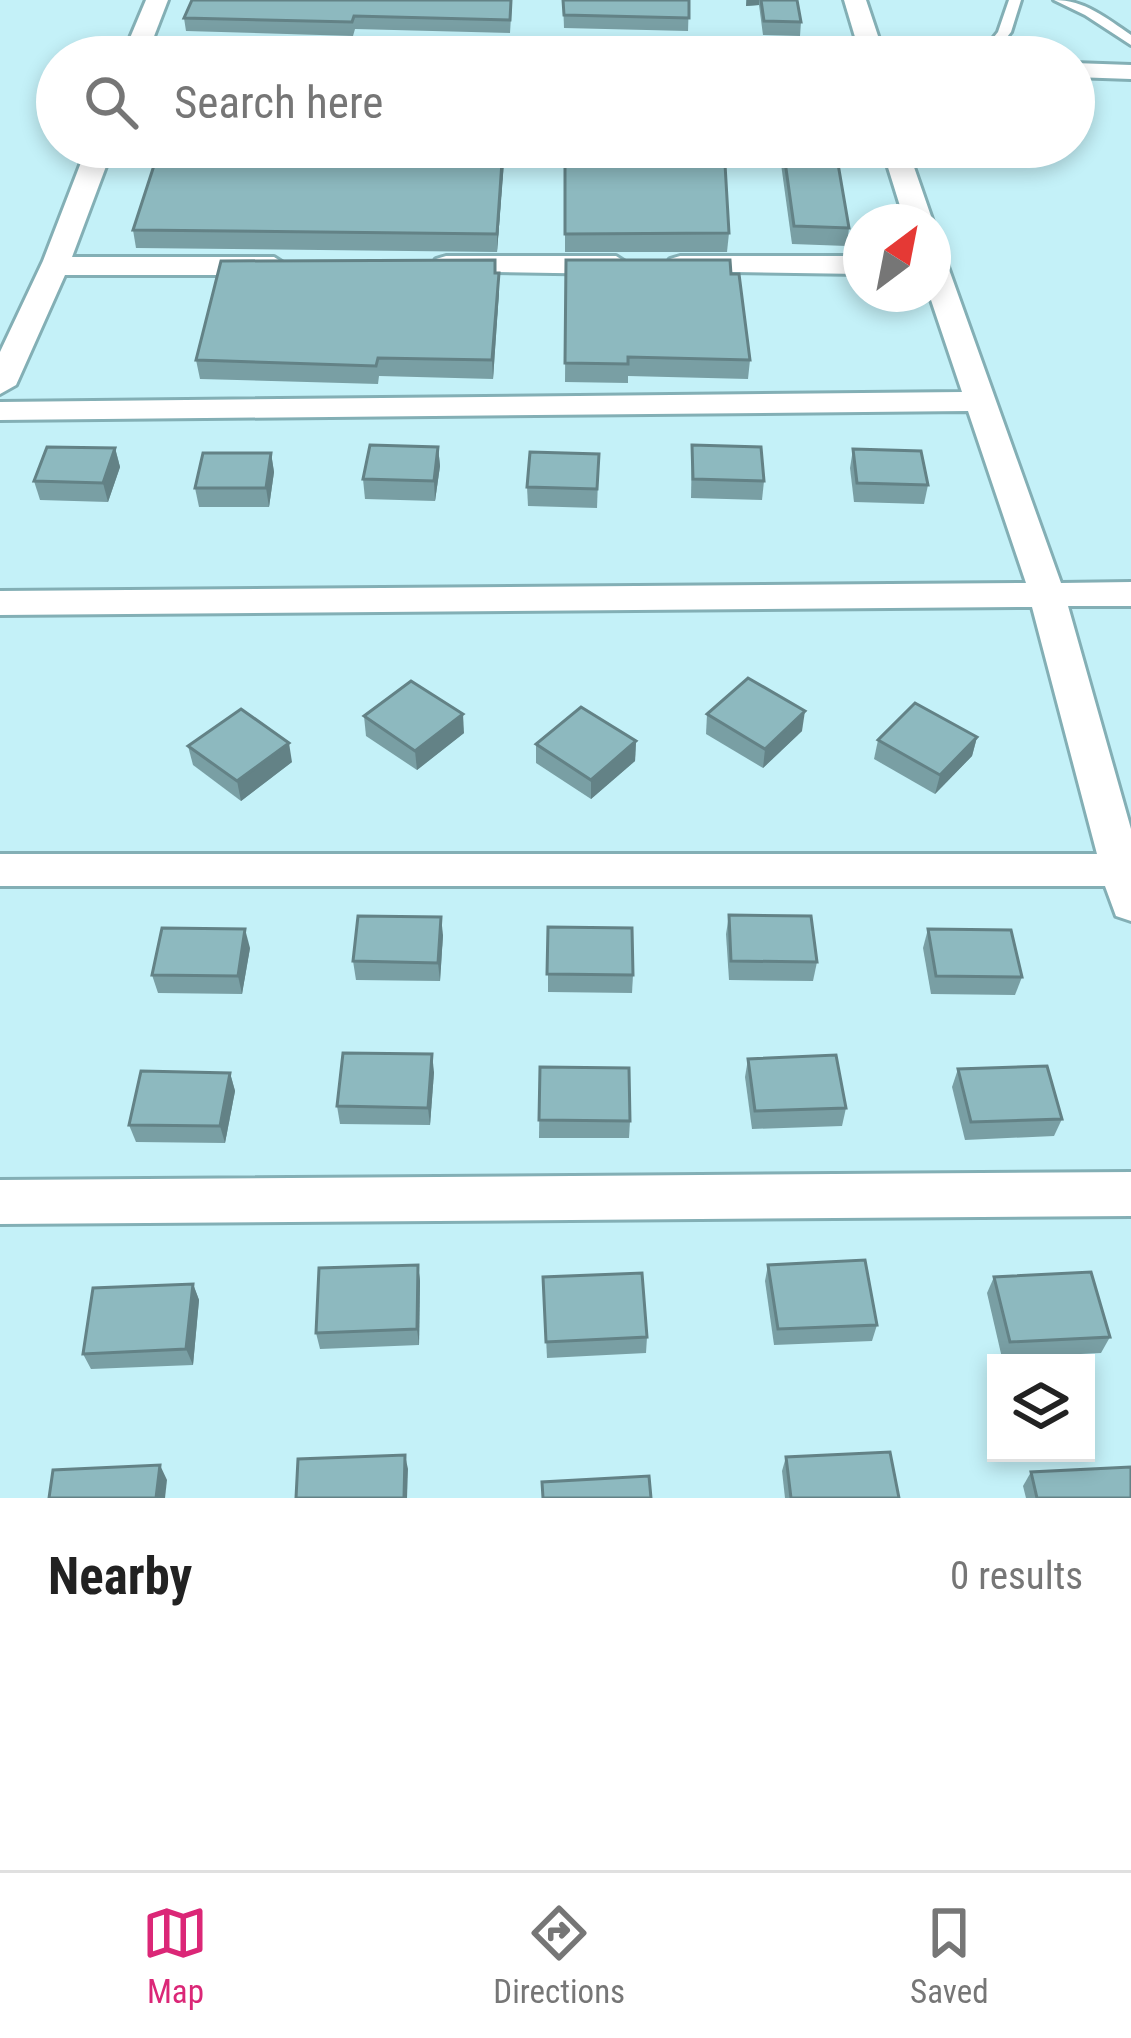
<!DOCTYPE html>
<style>
:root{--surface:#fff;--page:#f6f6f6;--text:#222;--muted:#767676;--line:#e0e0e0;--accent:#db2777}
body{margin:0;font-family:"Roboto Condensed",sans-serif;background:var(--page);color:var(--text)}
.controls{position:absolute;right:36px;bottom:36px;display:grid;overflow:hidden;border-radius:0px;box-shadow:0 6px 18px #0003}
.controls button{width:108px;height:108px;display:grid;place-items:center;padding:0;border:0;border-bottom:3px solid var(--line);background:var(--surface);color:var(--text);font:60px sans-serif}
.compass{position:absolute;left:843px;top:204px;width:108px;height:108px;border-radius:50%;background:var(--surface);box-shadow:0 6px 18px #0003;rotate:32deg}
.list{margin:0;padding:0;list-style:none}
h2{display:flex;justify-content:space-between;align-items:center;height:156px;margin:0;padding:0 48px;font-size:51px}
h2 small{font-size:39px;font-weight:400;color:var(--muted)}
.icon{flex:none;width:66px;height:66px;fill:none;stroke:currentColor;stroke-width:2;stroke-linecap:round;stroke-linejoin:round}
.map{position:relative;flex:none;width:1131px;height:1498px;overflow:hidden}
.search{position:absolute;background:var(--surface);box-shadow:0 6px 18px #0003;left:36px;right:36px;top:36px;height:132px;display:flex;align-items:center;gap:30px;box-sizing:border-box;padding:0 42px;border-radius:66px;color:var(--muted);font-size:45px}
.sheet{height:372px;background:var(--surface)}
nav{display:flex;justify-content:space-around;align-items:center;box-sizing:border-box;height:168px;border-top:3px solid var(--line);background:var(--surface);font-size:33px;color:var(--muted)}
nav a{display:grid;justify-items:center;gap:6px}
nav .on{color:var(--accent)}
.map>svg:first-child{display:block}
</style>
<div class="map">
<svg width="1131" height="1498" viewBox="0 0 1131 1498">
<rect width="100%" height="100%" fill="#c4f1f8"/>
<g fill="none" stroke-linecap="round" stroke-linejoin="round">
<g stroke="#83afb5" stroke-width="6">
<g id="lane">
<path d="M 1009,0 L 1021,0 L 1011,32 L 991,57 L 978,57 L 998,32 Z"/>
<path d="M 1054,0 C 1085,0 1106,18 1131,35 L 1131,45 L 1085,15 Z"/>
</g>
</g>
<g stroke="#83afb5" stroke-width="6">
<g id="street">
<path d="M 146,0 L 168,0 L 146,57 L 122,57 Z"/>
<path d="M 844,0 L 866,0 L 885,57 L 861,57 Z"/>
<path d="M 1074,63 L 1131,65 L 1131,79 L 1074,77 Z"/>
<path d="M 87,147 L 222,147 L 225,152 L 212,160 L 108,161 L 72,257 L 274,257 L 288,266 L 274,275 L 65,275 L 16,385 L 0,394 L 0,352 L 43,261 Z"/>
<path d="M 440,147 L 624,147 L 626,150 L 613,158 L 450,159 L 441,156 Z"/>
<path d="M 661,147 L 907,147 L 933,222 L 905,222 L 886,161 L 672,158 L 663,155 Z"/>
<path d="M 933,255 L 947,264 L 1061,583 L 1131,582 L 1131,606 L 1068,606 L 1131,829 L 1131,921 L 1116,916 L 1105,886 L 0,886 L 0,854 L 1097,854 L 1032,607 L 0,615 L 0,591 L 1026,583 L 968,411 L 0,420 L 0,402 L 962,392 L 929,294 L 933,294 Z"/>
<path d="M 446,256 L 616,256 L 630,265 L 616,274 L 436,271 L 432,265 L 436,259 Z"/>
<path d="M 680,256 L 861,256 L 861,274 L 670,271 L 666,265 L 670,259 Z"/>
<path d="M 1131,1172 L 1131,1216 L 0,1224 L 0,1180 Z"/>
</g>
</g>
<use href="#lane" fill="#fff" fill-rule="evenodd"/>
<use href="#street" fill="#fff" fill-rule="evenodd"/>
</g>
<g fill="#799fa4">
<path d="M 512,0 L 510,33 L 355,29 L 353,36 L 186,31 L 184,18 Z"/>
<path d="M 563,0 L 689,0 L 688,31 L 564,28 Z"/>
<path d="M 746,0 L 797,0 L 801,22 L 800,36 L 763,35 L 759,5 L 746,6 Z"/>
<path d="M 565,147 L 729,233 L 727,252 L 565,252 Z"/>
<path d="M 782,147 L 830,158 L 849,228 L 847,246 L 792,244 L 781,164 Z"/>
<path d="M 504,162 L 497,252 L 136,248 L 133,230 Z"/>
<path d="M 566,260 L 731,274 L 750,360 L 748,379 L 628,376 L 628,383 L 565,382 Z"/>
<path d="M 496,273 L 499,292 L 493,379 L 379,376 L 378,384 L 200,379 L 196,360 Z"/>
<path d="M 692,445 L 764,481 L 762,500 L 691,498 Z"/>
<path d="M 438,447 L 440,466 L 435,501 L 365,499 L 363,479 Z"/>
<path d="M 115,448 L 120,467 L 108,502 L 40,500 L 34,481 Z"/>
<path d="M 853,449 L 928,485 L 924,504 L 854,502 L 850,468 Z"/>
<path d="M 271,453 L 274,472 L 269,507 L 199,507 L 195,488 Z"/>
<path d="M 599,454 L 597,508 L 528,506 L 527,487 Z"/>
<path d="M 707,714 L 802,731 L 763,768 L 706,734 Z"/>
<path d="M 364,716 L 464,733 L 417,770 L 366,736 Z"/>
<path d="M 977,737 L 972,756 L 935,794 L 874,759 L 878,740 Z"/>
<path d="M 636,741 L 635,761 L 591,799 L 536,763 L 536,744 Z"/>
<path d="M 188,746 L 292,762 L 241,801 L 193,765 Z"/>
<path d="M 729,915 L 817,962 L 813,981 L 729,980 L 726,934 Z"/>
<path d="M 548,927 L 633,975 L 632,993 L 548,992 Z"/>
<path d="M 928,929 L 1022,977 L 1015,995 L 931,994 L 923,948 Z"/>
<path d="M 443,935 L 440,981 L 356,980 L 353,961 Z"/>
<path d="M 250,948 L 242,994 L 158,993 L 152,975 Z"/>
<path d="M 748,1059 L 846,1108 L 842,1126 L 752,1129 L 745,1077 Z"/>
<path d="M 540,1067 L 630,1121 L 629,1138 L 539,1138 Z"/>
<path d="M 958,1069 L 1062,1119 L 1054,1136 L 965,1140 L 952,1087 Z"/>
<path d="M 434,1072 L 430,1125 L 340,1124 L 337,1106 Z"/>
<path d="M 230,1073 L 235,1091 L 225,1143 L 136,1142 L 129,1125 Z"/>
<path d="M 418,1265 L 420,1281 L 419,1345 L 320,1349 L 316,1333 Z"/>
<path d="M 768,1265 L 877,1325 L 872,1341 L 774,1345 L 765,1281 Z"/>
<path d="M 543,1277 L 647,1337 L 646,1353 L 547,1358 Z"/>
<path d="M 994,1277 L 1110,1337 L 1101,1353 L 1002,1358 L 987,1293 Z"/>
<path d="M 193,1284 L 199,1300 L 193,1365 L 91,1369 L 83,1354 Z"/>
<path d="M 786,1457 L 899,1498 L 785,1498 L 782,1471 Z"/>
<path d="M 1031,1472 L 1131,1498 L 1026,1498 L 1023,1486 Z"/>
</g>
<g fill="#638286">
<path d="M 747,0 L 759,0 L 759,5 L 746,6 Z"/>
<path d="M 503,147 L 504,162 L 497,252 L 497,234 Z"/>
<path d="M 499,273 L 499,292 L 493,379 L 492,360 Z"/>
<path d="M 438,447 L 440,466 L 435,501 L 434,481 Z"/>
<path d="M 115,448 L 120,467 L 108,502 L 103,483 Z"/>
<path d="M 271,453 L 274,472 L 269,507 L 266,488 Z"/>
<path d="M 805,711 L 802,731 L 763,768 L 765,749 Z"/>
<path d="M 463,714 L 464,733 L 417,770 L 415,751 Z"/>
<path d="M 977,737 L 972,756 L 935,794 L 940,775 Z"/>
<path d="M 636,741 L 635,761 L 591,799 L 591,780 Z"/>
<path d="M 289,743 L 292,762 L 241,801 L 237,781 Z"/>
<path d="M 441,917 L 443,935 L 440,981 L 438,963 Z"/>
<path d="M 245,929 L 250,948 L 242,994 L 238,976 Z"/>
<path d="M 432,1054 L 434,1072 L 430,1125 L 428,1108 Z"/>
<path d="M 230,1073 L 235,1091 L 225,1143 L 220,1126 Z"/>
<path d="M 418,1265 L 420,1281 L 419,1345 L 417,1329 Z"/>
<path d="M 193,1284 L 199,1300 L 193,1365 L 186,1349 Z"/>
<path d="M 405,1455 L 408,1469 L 407,1498 L 404,1498 Z"/>
<path d="M 160,1465 L 167,1480 L 165,1498 L 156,1498 Z"/>
</g>
<g fill="#8db9bf" stroke="#638286" stroke-width="3">
<path d="M 192,0 L 511,0 L 510,20 L 354,16 L 352,22 L 184,18 Z"/>
<path d="M 563,0 L 689,0 L 689,18 L 564,15 Z"/>
<path d="M 761,0 L 797,0 L 801,22 L 764,21 Z"/>
<path d="M 160,147 L 503,147 L 497,234 L 133,230 Z"/>
<path d="M 565,147 L 724,147 L 729,233 L 565,234 Z"/>
<path d="M 783,147 L 829,147 L 830,158 L 837,158 L 849,228 L 794,226 Z"/>
<path d="M 495,260 L 495,273 L 499,273 L 492,360 L 378,358 L 376,366 L 196,360 L 221,261 Z"/>
<path d="M 566,260 L 730,260 L 731,274 L 739,274 L 750,360 L 628,357 L 628,364 L 565,363 Z"/>
<path d="M 370,445 L 438,447 L 434,481 L 363,479 Z"/>
<path d="M 692,445 L 761,447 L 764,481 L 693,479 Z"/>
<path d="M 47,447 L 115,448 L 103,483 L 34,481 Z"/>
<path d="M 853,449 L 921,451 L 928,485 L 857,483 Z"/>
<path d="M 530,452 L 599,454 L 597,489 L 527,487 Z"/>
<path d="M 203,453 L 271,453 L 266,488 L 195,488 Z"/>
<path d="M 748,678 L 805,711 L 765,749 L 707,714 Z"/>
<path d="M 411,681 L 463,714 L 415,751 L 364,716 Z"/>
<path d="M 915,703 L 977,737 L 940,775 L 878,740 Z"/>
<path d="M 581,707 L 636,741 L 591,780 L 536,744 Z"/>
<path d="M 241,709 L 289,743 L 237,781 L 188,746 Z"/>
<path d="M 729,915 L 811,916 L 817,962 L 731,961 Z"/>
<path d="M 358,916 L 441,917 L 438,963 L 353,961 Z"/>
<path d="M 548,927 L 632,928 L 633,975 L 547,974 Z"/>
<path d="M 162,928 L 245,929 L 238,976 L 152,975 Z"/>
<path d="M 928,929 L 1011,930 L 1022,977 L 936,976 Z"/>
<path d="M 343,1053 L 432,1054 L 428,1108 L 337,1106 Z"/>
<path d="M 836,1055 L 846,1108 L 755,1111 L 748,1059 Z"/>
<path d="M 1047,1066 L 1062,1119 L 971,1122 L 958,1069 Z"/>
<path d="M 540,1067 L 629,1068 L 630,1121 L 539,1120 Z"/>
<path d="M 141,1071 L 230,1073 L 220,1126 L 129,1125 Z"/>
<path d="M 865,1260 L 877,1325 L 778,1329 L 768,1265 Z"/>
<path d="M 418,1265 L 417,1329 L 316,1333 L 319,1268 Z"/>
<path d="M 1091,1272 L 1110,1337 L 1010,1342 L 994,1277 Z"/>
<path d="M 642,1273 L 647,1337 L 546,1342 L 543,1277 Z"/>
<path d="M 193,1284 L 186,1349 L 83,1354 L 93,1288 Z"/>
<path d="M 890,1452 L 899,1498 L 791,1498 L 786,1457 Z"/>
<path d="M 405,1455 L 404,1498 L 296,1498 L 298,1459 Z"/>
<path d="M 160,1465 L 156,1498 L 49,1498 L 53,1470 Z"/>
<path d="M 1131,1467 L 1131,1498 L 1037,1498 L 1031,1472 Z"/>
<path d="M 649,1476 L 651,1498 L 543,1498 L 542,1482 Z"/>
</g>
</svg>
<div class="controls">
<button><svg class="icon" aria-label="layers" viewBox="0 0 24 24"><path d="M12 4l9 5-9 5-9-5zM3 14l9 5 9-5"/></svg></button>
</div>
<svg class="compass" viewBox="-18 -18 36 36"><path d="M0-13l5 13h-10z" fill="#e53935"/><path d="M0 13l5-13h-10z" fill="#767676"/></svg>
<div class="search"><svg class="icon" aria-label="search" viewBox="0 0 24 24"><circle cx="10" cy="10" r="6"/><path d="M15 15l6 6"/></svg>Search here</div>
</div>
<section class="sheet">
<h2>Nearby<small>0 results</small></h2>
<ul class="list">
</ul>
</section>
<nav>
<a class="on"><svg class="icon" aria-label="map" viewBox="0 0 24 24"><path d="M3 6l6-2 6 2 6-2v14l-6 2-6-2-6 2zM9 4v14M15 6v14"/></svg>Map</a>
<a><svg class="icon" aria-label="directions" viewBox="0 0 24 24"><path d="M12 3l9 9-9 9-9-9zM9 14v-3h6M13 9l2 2-2 2"/></svg>Directions</a>
<a><svg class="icon" aria-label="saved" viewBox="0 0 24 24"><path d="M7 4h10v16l-5-4-5 4z"/></svg>Saved</a>
</nav>
